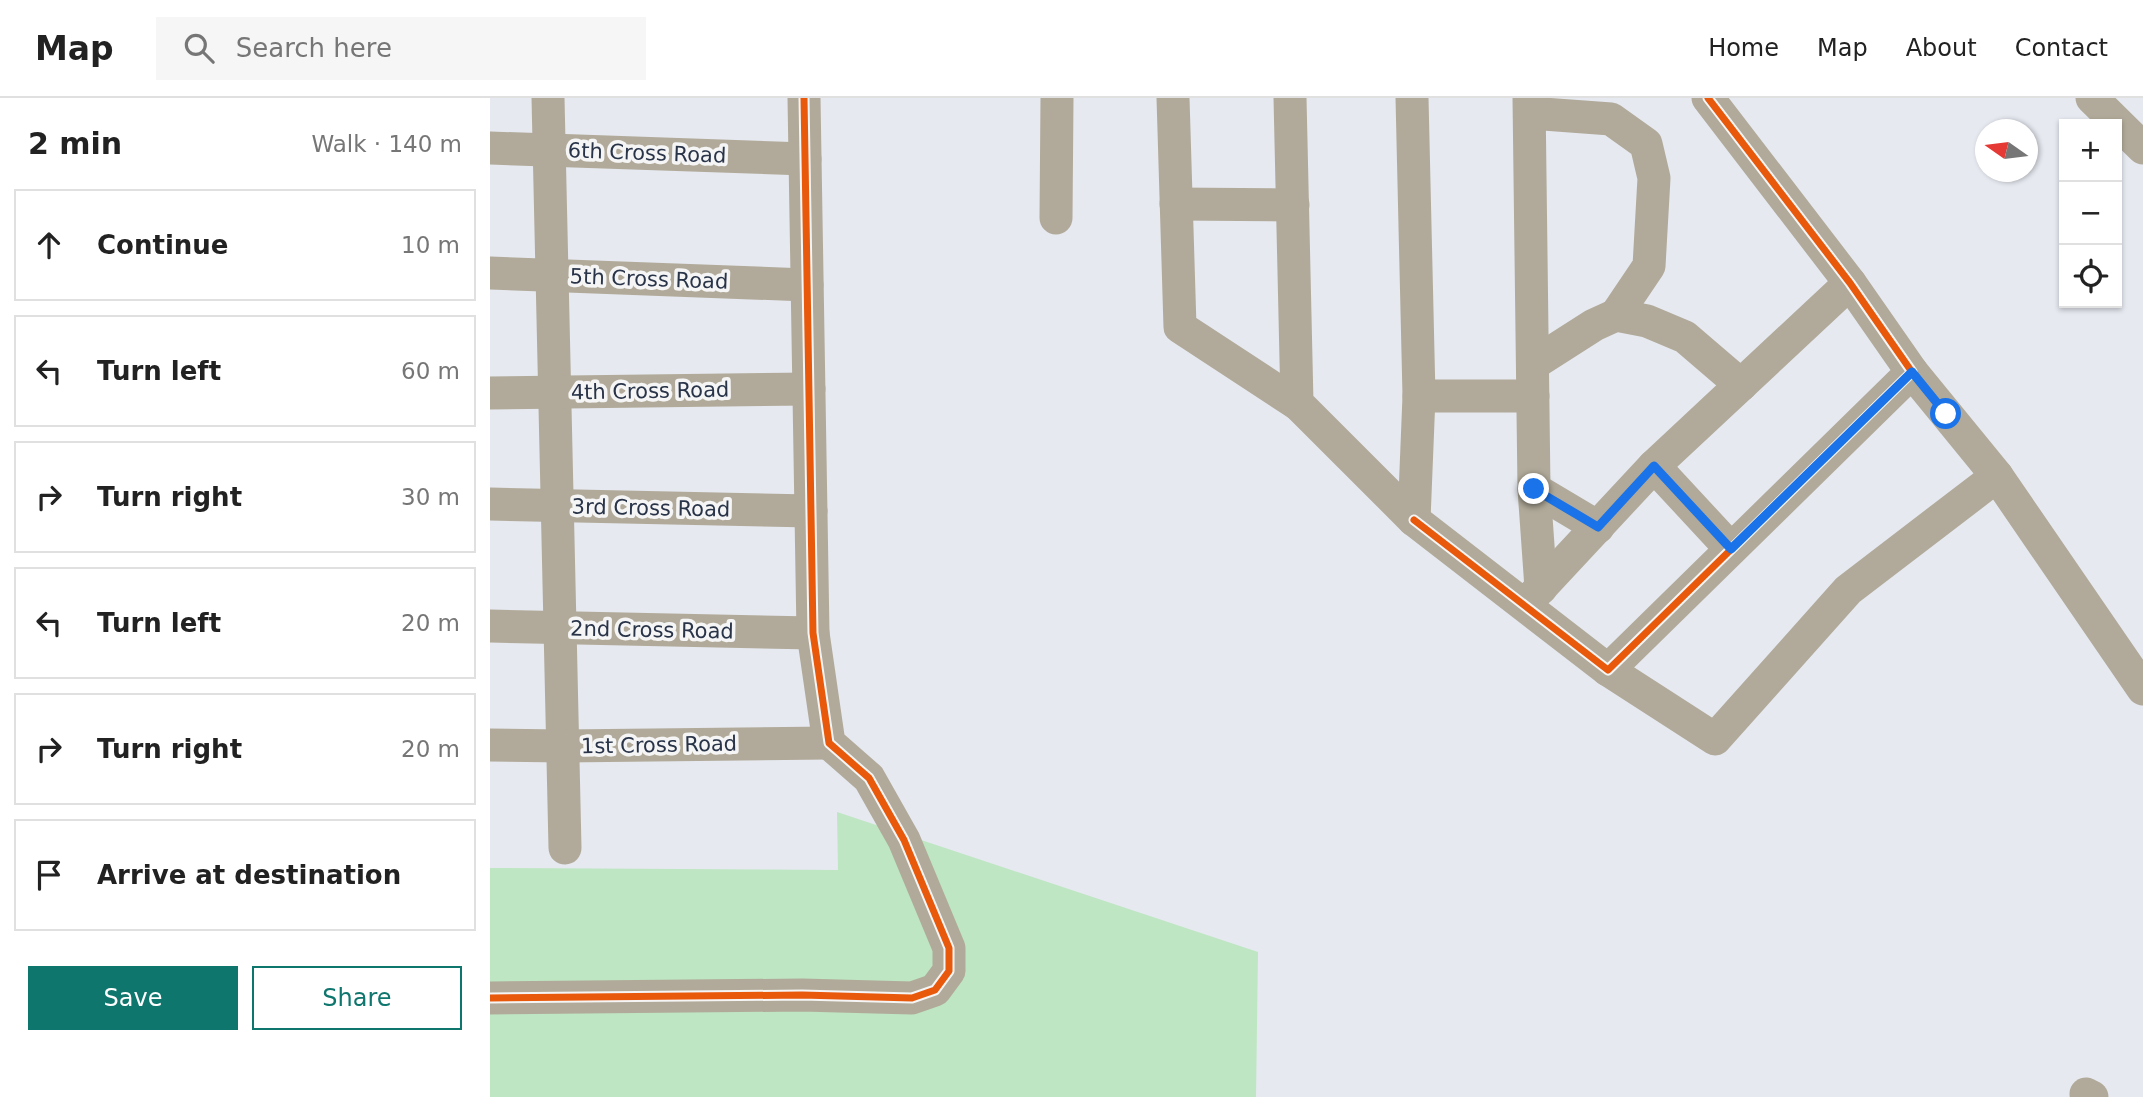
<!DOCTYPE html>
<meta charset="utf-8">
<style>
:root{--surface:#fff;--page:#f6f6f6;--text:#222;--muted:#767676;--line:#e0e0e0;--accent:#0f766e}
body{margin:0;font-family:"DejaVu Sans",sans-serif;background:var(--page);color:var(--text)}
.controls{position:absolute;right:21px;top:21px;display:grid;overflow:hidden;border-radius:0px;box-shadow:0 2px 5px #0004}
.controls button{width:63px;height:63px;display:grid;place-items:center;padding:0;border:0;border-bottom:2px solid var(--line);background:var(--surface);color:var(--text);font:35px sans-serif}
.compass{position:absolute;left:1485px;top:21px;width:63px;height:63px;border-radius:50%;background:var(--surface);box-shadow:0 2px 5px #0004;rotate:284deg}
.stop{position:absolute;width:21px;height:21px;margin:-16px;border:5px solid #1a73e8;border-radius:50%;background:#fff}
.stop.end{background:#1a73e8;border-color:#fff;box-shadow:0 2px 7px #0008}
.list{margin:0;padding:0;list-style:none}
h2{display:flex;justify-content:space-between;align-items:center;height:91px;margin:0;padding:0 28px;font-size:30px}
h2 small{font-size:23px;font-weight:400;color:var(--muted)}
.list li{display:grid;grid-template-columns:46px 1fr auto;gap:21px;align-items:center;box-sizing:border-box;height:112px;margin:0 14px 14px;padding:0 14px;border:2px solid var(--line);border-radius:0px}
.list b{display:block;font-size:26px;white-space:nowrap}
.list em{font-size:23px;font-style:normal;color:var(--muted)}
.actions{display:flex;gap:14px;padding:21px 28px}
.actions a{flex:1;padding:16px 0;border:2px solid var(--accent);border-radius:0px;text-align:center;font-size:24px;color:var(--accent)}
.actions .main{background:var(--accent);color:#fff}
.icon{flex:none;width:38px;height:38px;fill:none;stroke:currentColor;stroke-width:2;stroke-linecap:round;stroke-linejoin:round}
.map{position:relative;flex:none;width:1653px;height:999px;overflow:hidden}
header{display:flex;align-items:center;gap:42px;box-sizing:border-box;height:98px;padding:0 35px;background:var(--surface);border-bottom:2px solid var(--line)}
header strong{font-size:33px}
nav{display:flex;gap:38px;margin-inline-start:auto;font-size:24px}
.search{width:490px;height:63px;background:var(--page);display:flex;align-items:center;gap:18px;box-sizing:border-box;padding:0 24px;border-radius:0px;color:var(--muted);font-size:26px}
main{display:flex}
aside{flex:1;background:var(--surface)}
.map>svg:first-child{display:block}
</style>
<header>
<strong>Map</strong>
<div class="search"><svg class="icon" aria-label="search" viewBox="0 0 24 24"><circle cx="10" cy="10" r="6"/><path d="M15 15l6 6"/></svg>Search here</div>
<nav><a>Home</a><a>Map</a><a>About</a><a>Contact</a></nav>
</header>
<main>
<aside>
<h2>2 min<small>Walk · 140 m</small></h2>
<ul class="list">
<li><svg class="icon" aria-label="ahead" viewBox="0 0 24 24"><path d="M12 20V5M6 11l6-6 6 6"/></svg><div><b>Continue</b></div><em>10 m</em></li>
<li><svg class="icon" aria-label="left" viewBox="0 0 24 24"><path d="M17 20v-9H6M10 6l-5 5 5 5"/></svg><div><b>Turn left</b></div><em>60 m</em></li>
<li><svg class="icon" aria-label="right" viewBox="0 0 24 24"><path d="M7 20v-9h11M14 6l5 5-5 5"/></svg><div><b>Turn right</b></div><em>30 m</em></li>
<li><svg class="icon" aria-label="left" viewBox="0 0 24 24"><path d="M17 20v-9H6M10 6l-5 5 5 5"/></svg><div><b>Turn left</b></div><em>20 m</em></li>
<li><svg class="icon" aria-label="right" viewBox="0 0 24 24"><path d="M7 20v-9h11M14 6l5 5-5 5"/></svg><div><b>Turn right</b></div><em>20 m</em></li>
<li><svg class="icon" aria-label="arrive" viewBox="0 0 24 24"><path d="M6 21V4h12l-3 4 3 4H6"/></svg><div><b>Arrive at destination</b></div></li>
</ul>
<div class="actions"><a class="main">Save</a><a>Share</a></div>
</aside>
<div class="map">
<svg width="1653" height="999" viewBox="0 0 1653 999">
<rect width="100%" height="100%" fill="#e6e9f0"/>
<path fill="#bee6c2" d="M 347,714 L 768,854 L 766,999 L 0,999 L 0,770 L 348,772 Z"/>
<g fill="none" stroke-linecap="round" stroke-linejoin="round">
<g stroke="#b1aa9a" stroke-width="33">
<path d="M 58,0 L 75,750"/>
<path d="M 683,0 L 690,229 L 809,307"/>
<path d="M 800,0 L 807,305 L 924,422 L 929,298"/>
<path d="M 922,0 L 929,298 L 1043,298"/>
<path d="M 1039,0 L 1044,391 L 1051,490"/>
<path d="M 1602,0 L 1653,50"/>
<path d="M 1040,15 L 1121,21 L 1156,46 L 1164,80 L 1159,168 L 1126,217"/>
<path d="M 0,50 L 315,61"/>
<path d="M 686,106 L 803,107"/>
<path d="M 566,120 L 567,0"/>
<path d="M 0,175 L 317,187"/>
<path d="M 1043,266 L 1104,227 L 1126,217 L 1157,223 L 1195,239 L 1251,287"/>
<path d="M 1422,274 L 1507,378 L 1653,591"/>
<path d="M 0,295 L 319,291"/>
<path d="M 1164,368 L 1241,451"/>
<path d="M 1044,391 L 1108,429"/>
<path d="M 0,406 L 321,413"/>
<path d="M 924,422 L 1118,572 L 1422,274 L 1360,185 L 1218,0"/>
<path d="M 1041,500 L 1164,368 L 1360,185"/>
<path d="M 0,528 L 323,535"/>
<path d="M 1118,572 L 1225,641 L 1358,492 L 1507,378"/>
<path d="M 0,647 L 73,648 L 339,645"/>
<path d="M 0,900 L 312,897 L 422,900 L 445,892 L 459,873 L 459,850 L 414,742 L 379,680 L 339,645 L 323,535 L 314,0"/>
<path d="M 1596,996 L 1602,999"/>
</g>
<g stroke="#f5f5f5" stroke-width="11">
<g id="cycleway">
<path d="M 924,422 L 1118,572 L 1422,274 L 1360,185 L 1218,0"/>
<path d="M 0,900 L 312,897 L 422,900 L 445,892 L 459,873 L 459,850 L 414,742 L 379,680 L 339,645 L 323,535 L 314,0"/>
</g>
</g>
<use href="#cycleway" stroke="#e8590c" stroke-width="7"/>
</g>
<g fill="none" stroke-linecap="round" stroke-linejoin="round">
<path stroke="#1a73e8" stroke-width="9" d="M 1044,391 L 1108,429 L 1164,368 L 1241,451 L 1422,274 L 1456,316"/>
</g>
<g text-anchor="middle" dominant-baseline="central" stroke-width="7" stroke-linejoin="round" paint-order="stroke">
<g font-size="21" fill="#293449" stroke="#f5f5f5">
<text transform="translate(157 55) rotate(2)">6th Cross Road</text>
<text transform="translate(159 181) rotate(2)">5th Cross Road</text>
<text transform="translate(160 293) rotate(-1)">4th Cross Road</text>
<text transform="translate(161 410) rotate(1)">3rd Cross Road</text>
<text transform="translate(162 532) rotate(1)">2nd Cross Road</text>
<text transform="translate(169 647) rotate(-1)">1st Cross Road</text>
</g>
</g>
</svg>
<div class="controls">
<button>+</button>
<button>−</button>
<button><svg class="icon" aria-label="locate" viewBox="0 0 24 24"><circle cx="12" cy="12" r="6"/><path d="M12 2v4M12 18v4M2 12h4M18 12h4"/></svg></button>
</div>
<svg class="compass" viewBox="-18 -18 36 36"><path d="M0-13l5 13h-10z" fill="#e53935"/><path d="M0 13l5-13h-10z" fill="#767676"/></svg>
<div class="stop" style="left:1456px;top:316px"></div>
<div class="stop end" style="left:1044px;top:391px"></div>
</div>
</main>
